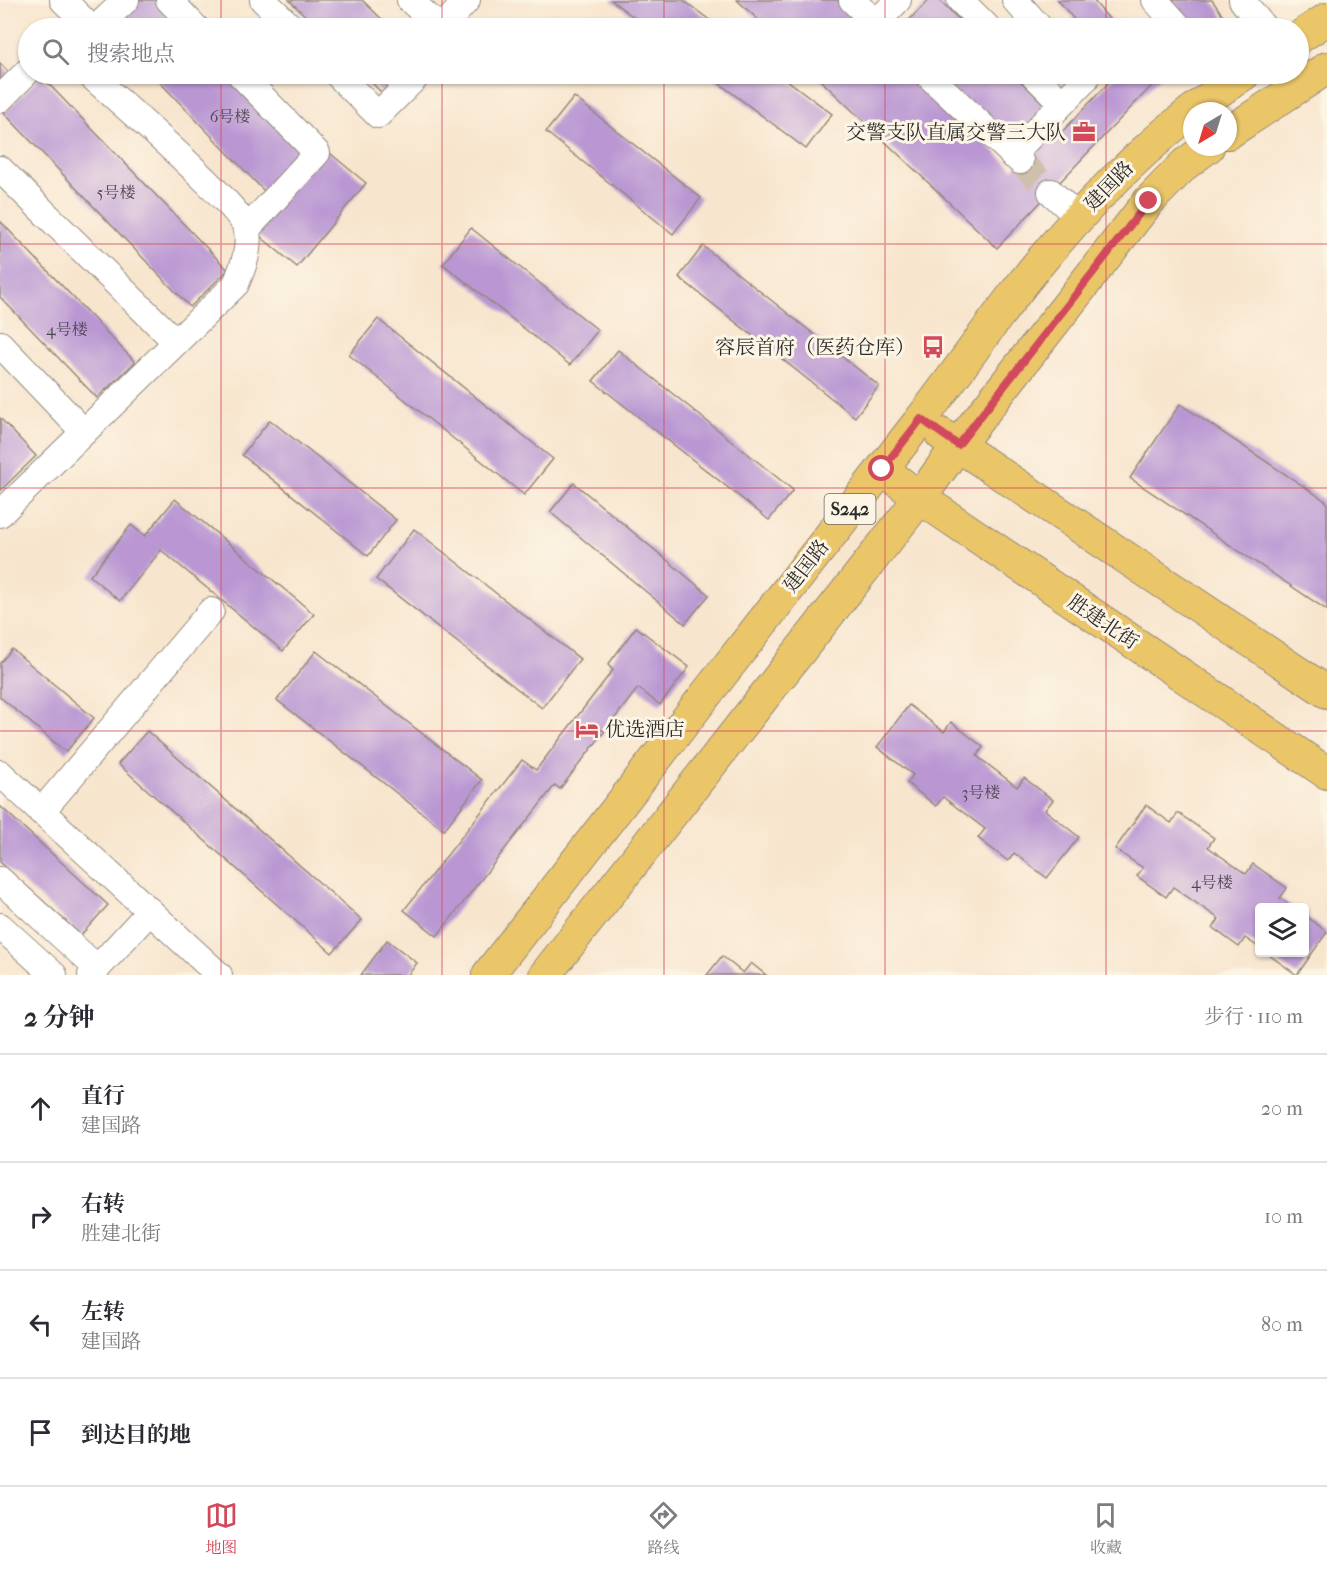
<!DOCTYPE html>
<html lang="zh">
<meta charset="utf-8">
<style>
:root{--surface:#fff;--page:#f2f2f3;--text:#2b2b33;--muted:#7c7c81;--line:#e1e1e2;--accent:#d1495b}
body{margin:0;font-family:"IM FELL French Canon","Noto Serif SC",serif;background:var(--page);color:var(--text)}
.controls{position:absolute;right:18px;bottom:18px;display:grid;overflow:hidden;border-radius:6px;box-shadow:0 2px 4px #0004}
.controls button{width:54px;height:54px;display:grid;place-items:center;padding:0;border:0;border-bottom:2px solid var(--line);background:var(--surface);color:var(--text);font:30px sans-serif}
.compass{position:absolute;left:1183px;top:102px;width:54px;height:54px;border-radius:50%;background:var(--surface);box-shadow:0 2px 4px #0004;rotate:218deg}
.stop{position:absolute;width:18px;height:18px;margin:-14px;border:4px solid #d1495b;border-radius:50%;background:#fff}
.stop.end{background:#d1495b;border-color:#fff;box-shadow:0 2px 6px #0008}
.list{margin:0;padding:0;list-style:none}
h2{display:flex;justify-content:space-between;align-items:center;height:78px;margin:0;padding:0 24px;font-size:26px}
h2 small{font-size:20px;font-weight:400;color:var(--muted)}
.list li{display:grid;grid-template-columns:39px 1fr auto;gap:18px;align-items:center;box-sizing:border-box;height:108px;padding:0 24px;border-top:2px solid var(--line)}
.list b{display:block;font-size:22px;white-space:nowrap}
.list p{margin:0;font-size:20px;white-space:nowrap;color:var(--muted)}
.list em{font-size:20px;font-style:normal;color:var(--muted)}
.icon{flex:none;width:33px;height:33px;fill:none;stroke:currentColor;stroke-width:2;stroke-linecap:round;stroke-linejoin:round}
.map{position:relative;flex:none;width:1327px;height:975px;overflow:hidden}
.search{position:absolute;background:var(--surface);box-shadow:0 2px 4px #0004;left:18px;right:18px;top:18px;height:66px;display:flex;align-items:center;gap:15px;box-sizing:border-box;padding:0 21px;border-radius:33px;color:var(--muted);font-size:22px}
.sheet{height:510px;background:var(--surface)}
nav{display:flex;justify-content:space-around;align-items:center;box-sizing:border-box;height:84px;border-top:2px solid var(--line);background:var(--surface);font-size:16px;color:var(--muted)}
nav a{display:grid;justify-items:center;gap:3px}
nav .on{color:var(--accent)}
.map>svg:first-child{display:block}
</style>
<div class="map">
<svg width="1327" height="975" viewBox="0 0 1327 975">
<rect width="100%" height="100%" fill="#fcf5e5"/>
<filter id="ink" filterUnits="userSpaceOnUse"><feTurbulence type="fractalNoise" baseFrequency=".0167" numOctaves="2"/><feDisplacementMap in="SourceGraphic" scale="12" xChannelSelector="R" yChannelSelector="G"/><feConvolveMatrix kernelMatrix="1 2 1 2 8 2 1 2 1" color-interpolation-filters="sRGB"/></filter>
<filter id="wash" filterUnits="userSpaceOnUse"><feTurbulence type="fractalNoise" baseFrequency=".008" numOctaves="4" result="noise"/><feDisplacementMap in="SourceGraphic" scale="24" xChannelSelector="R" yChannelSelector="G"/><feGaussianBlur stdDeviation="1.35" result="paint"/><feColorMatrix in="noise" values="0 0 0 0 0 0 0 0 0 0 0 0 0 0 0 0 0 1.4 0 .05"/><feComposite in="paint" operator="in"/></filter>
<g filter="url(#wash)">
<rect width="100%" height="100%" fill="#f8e5ce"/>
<g id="blocks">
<g fill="#ba97d3">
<path d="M 133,0 L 158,0 L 185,28 L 109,28 Z"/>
<path d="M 289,0 L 362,0 L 391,28 L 318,28 Z"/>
<path d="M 611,0 L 683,0 L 720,28 L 648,28 Z"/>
<path d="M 737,0 L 837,0 L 867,28 L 767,28 Z"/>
<path d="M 929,0 L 939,0 L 968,28 L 901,28 Z"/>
<path d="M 1058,0 L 1093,0 L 1117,28 L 1081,28 Z"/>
<path d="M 1169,0 L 1212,0 L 1224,17 L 1209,28 L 1191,28 Z"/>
<path d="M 0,63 L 14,78 L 0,92 Z"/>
<path d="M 152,74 L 228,74 L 308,158 L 269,196 Z"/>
<path d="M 363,74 L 407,74 L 385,96 Z"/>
<path d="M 707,74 L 779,74 L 832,114 L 806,149 Z"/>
<path d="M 814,74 L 913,74 L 1013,169 L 1051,129 L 1058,136 L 1117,74 L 1163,74 L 997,248 Z"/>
<path d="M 936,74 L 1013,74 L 1046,106 L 1009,145 Z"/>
<path d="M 41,76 L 228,270 L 190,307 L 4,113 Z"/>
<path d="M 574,97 L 701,198 L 673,234 L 546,132 Z"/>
<path d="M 325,149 L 366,183 L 297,267 L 255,232 Z"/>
<path d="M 0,221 L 135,362 L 97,398 L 0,297 Z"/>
<path d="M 471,228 L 598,330 L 570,365 L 443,264 Z"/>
<path d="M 703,246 L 879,386 L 855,417 L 679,277 Z"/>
<path d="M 378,319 L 553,459 L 524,495 L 349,355 Z"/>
<path d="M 618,350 L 793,490 L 769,520 L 593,381 Z"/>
<path d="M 1180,404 L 1327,502 L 1327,610 L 1130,478 Z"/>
<path d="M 0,418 L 36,456 L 0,491 Z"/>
<path d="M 270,420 L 396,520 L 368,556 L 242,455 Z"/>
<path d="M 574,483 L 709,595 L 685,624 L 550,512 Z"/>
<path d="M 175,499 L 314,614 L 283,651 L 161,550 L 120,601 L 90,576 L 131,525 L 145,536 Z"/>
<path d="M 414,529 L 580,659 L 542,708 L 376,579 Z"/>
<path d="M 636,627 L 689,667 L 660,705 L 638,688 L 560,789 L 555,785 L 437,936 L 404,910 L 522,760 L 536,770 L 613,670 L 608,665 Z"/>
<path d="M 12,649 L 94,718 L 66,752 L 0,697 L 0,663 Z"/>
<path d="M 316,651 L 482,780 L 444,830 L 277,700 Z"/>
<path d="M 909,705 L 944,732 L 951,722 L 983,747 L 977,756 L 1017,787 L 1024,778 L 1053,800 L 1045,810 L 1079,837 L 1047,878 L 1014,853 L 1008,861 L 978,838 L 985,829 L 943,797 L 936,806 L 907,783 L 913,775 L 877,747 Z"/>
<path d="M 147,731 L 362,920 L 332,953 L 118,764 Z"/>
<path d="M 1146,805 L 1171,823 L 1178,813 L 1214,838 L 1208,847 L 1246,874 L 1253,864 L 1287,888 L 1280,898 L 1294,908 L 1260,908 L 1260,948 L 1245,938 L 1239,947 L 1213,928 L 1219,919 L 1173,887 L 1166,897 L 1137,876 L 1143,868 L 1115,849 Z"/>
<path d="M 0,806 L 108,905 L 81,935 L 0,862 Z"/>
<path d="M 1305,915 L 1327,932 L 1297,975 L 1265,952 L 1305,952 Z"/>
<path d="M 387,940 L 417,963 L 408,975 L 361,975 Z"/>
<path d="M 722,956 L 743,973 L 751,963 L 766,975 L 707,975 Z"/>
</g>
</g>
</g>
<g filter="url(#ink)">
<use href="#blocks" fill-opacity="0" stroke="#92887c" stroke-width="1.5"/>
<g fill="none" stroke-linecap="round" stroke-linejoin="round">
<path stroke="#cfc0ad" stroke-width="26" stroke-dasharray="26 13" stroke-linecap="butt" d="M 1020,161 L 1051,192"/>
<g stroke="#92887c" stroke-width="28">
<g id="minor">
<path d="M 63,0 L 82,19"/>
<path d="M 169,0 L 196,28"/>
<path d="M 263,0 L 292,28"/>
<path d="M 410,0 L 440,28"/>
<path d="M 852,0 L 881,28"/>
<path d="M 960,0 L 988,28"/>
<path d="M 1015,0 L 1040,28"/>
<path d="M 1155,0 L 1180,28"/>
<path d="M 1242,0 L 1264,28"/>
<path d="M 876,23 L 898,0"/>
<path d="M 96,28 L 126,0"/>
<path d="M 442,28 L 467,0"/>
<path d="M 240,74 L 317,153 L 247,229"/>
<path d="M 337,74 L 378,115 L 419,74"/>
<path d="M 927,74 L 1020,161"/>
<path d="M 1033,74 L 1062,103"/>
<path d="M 0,99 L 28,71"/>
<path d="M 1012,155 L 1085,80 L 1079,74"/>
<path d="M 0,169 L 176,342"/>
<path d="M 1051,192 L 1079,218"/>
<path d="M 0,344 L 84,432"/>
<path d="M 0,514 L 236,284 C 243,267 250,250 247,231 C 243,207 114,97 89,74"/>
<path d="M 0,773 L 219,975"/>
<path d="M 41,812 L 211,611"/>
<path d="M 0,880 L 97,968"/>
<path d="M 0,926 L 54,975"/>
<path d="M 91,975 L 150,911"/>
</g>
</g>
<g stroke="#92887c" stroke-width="34">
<g id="major">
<path d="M 1298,38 L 1327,19"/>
<path d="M 1228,133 L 1327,68"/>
<path d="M 941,434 L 1327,692"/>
<path d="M 882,469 L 920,498 L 1327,773"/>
<path d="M 488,975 C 631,791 774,606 918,423 C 960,370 997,313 1040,262 C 1100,189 1165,125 1244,74"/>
<path d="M 545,975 L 920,498 L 958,445 L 1149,201 L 1184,165 L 1208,147"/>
</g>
</g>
<use href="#minor" stroke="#fff" stroke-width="26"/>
<use href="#major" stroke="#ebc669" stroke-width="32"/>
</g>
</g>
<g fill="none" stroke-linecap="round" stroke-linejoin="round" filter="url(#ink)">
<path stroke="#d1495b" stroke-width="8" d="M 882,469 L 921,419 L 958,445 L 1149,201"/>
</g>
<path fill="none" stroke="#d1495b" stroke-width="1.5" stroke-opacity="0.55" d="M 221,0 L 221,28M 442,0 L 442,28M 664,0 L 664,28M 885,0 L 885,28M 1106,0 L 1106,28M 221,74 L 221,975M 442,74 L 442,975M 664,74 L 664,975M 885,74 L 885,975M 1106,74 L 1106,975M 0,244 L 1327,244M 0,488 L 1327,488M 0,731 L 1327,731"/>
<defs>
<g id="office-bare" transform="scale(1.8)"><path d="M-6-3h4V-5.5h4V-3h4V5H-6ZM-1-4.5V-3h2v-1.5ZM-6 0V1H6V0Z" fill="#d1495b" stroke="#fcf5e5" stroke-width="2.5" paint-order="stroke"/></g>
<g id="bus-bare" transform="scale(1.8)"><path d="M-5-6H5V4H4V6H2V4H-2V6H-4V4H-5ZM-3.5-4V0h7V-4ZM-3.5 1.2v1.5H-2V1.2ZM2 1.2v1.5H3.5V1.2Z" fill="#d1495b" stroke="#fcf5e5" stroke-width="2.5" paint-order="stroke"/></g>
<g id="hotel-bare" transform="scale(1.8)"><path d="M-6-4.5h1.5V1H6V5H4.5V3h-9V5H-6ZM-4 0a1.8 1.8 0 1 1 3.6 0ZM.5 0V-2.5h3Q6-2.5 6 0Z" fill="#d1495b" stroke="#fcf5e5" stroke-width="2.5" paint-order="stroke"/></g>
</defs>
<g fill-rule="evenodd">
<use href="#office-bare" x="1084" y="132"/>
<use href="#bus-bare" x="933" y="347"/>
<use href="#hotel-bare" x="587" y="729"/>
</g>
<g text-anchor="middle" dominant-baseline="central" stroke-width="6" stroke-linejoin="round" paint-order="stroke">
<g font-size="16" fill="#4f4655">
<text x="230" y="116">6号楼</text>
<text x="116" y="192">5号楼</text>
<text x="67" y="329">4号楼</text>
<text x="981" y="792">3号楼</text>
<text x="1212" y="882">4号楼</text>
</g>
<rect fill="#fcf5e5" stroke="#6a6863" stroke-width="1.5" x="824.5" y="494" width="51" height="30" rx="4.5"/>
<g font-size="18" font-weight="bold" fill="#2b2b2b">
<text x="850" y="509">S242</text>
</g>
<g font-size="20" fill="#2b2b2b" stroke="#fcf5e5" text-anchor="end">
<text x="1066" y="132">交警支队直属交警三大队</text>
<text x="915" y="347">容辰首府（医药仓库）</text>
<text x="605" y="729" text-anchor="start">优选酒店</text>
</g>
<g font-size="20" fill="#2b2b2b" stroke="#fcf5e5">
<text transform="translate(1109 186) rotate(-46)">建国路</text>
<text transform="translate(806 566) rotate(-52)">建国路</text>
<text transform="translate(1103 622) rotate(34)">胜建北街</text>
</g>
</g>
</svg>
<div class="controls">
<button><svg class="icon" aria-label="layers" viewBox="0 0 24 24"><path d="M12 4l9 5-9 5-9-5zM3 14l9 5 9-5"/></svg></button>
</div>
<svg class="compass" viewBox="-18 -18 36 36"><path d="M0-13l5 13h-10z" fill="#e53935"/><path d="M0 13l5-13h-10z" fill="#7c7c81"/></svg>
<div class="stop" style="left:882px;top:469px"></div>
<div class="stop end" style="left:1149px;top:201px"></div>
<div class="search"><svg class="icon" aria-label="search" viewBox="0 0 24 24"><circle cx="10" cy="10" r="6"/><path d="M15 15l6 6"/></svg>搜索地点</div>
</div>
<section class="sheet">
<h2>2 分钟<small>步行 · 110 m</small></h2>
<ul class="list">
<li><svg class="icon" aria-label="ahead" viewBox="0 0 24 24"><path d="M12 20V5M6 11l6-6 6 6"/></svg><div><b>直行</b><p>建国路</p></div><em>20 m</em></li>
<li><svg class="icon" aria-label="right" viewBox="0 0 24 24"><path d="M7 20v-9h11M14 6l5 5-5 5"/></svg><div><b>右转</b><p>胜建北街</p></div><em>10 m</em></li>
<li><svg class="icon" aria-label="left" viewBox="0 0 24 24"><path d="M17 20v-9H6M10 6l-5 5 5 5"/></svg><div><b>左转</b><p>建国路</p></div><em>80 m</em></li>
<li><svg class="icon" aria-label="arrive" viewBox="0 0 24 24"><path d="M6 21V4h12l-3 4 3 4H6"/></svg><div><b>到达目的地</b></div></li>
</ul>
</section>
<nav>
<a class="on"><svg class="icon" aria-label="map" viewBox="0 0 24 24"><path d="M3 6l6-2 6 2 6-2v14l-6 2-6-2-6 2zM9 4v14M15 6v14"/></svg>地图</a>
<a><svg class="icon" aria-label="directions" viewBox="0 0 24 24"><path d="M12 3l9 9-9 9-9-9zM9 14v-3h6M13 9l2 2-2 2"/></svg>路线</a>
<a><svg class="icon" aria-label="saved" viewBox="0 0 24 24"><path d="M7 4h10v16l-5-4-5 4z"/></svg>收藏</a>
</nav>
